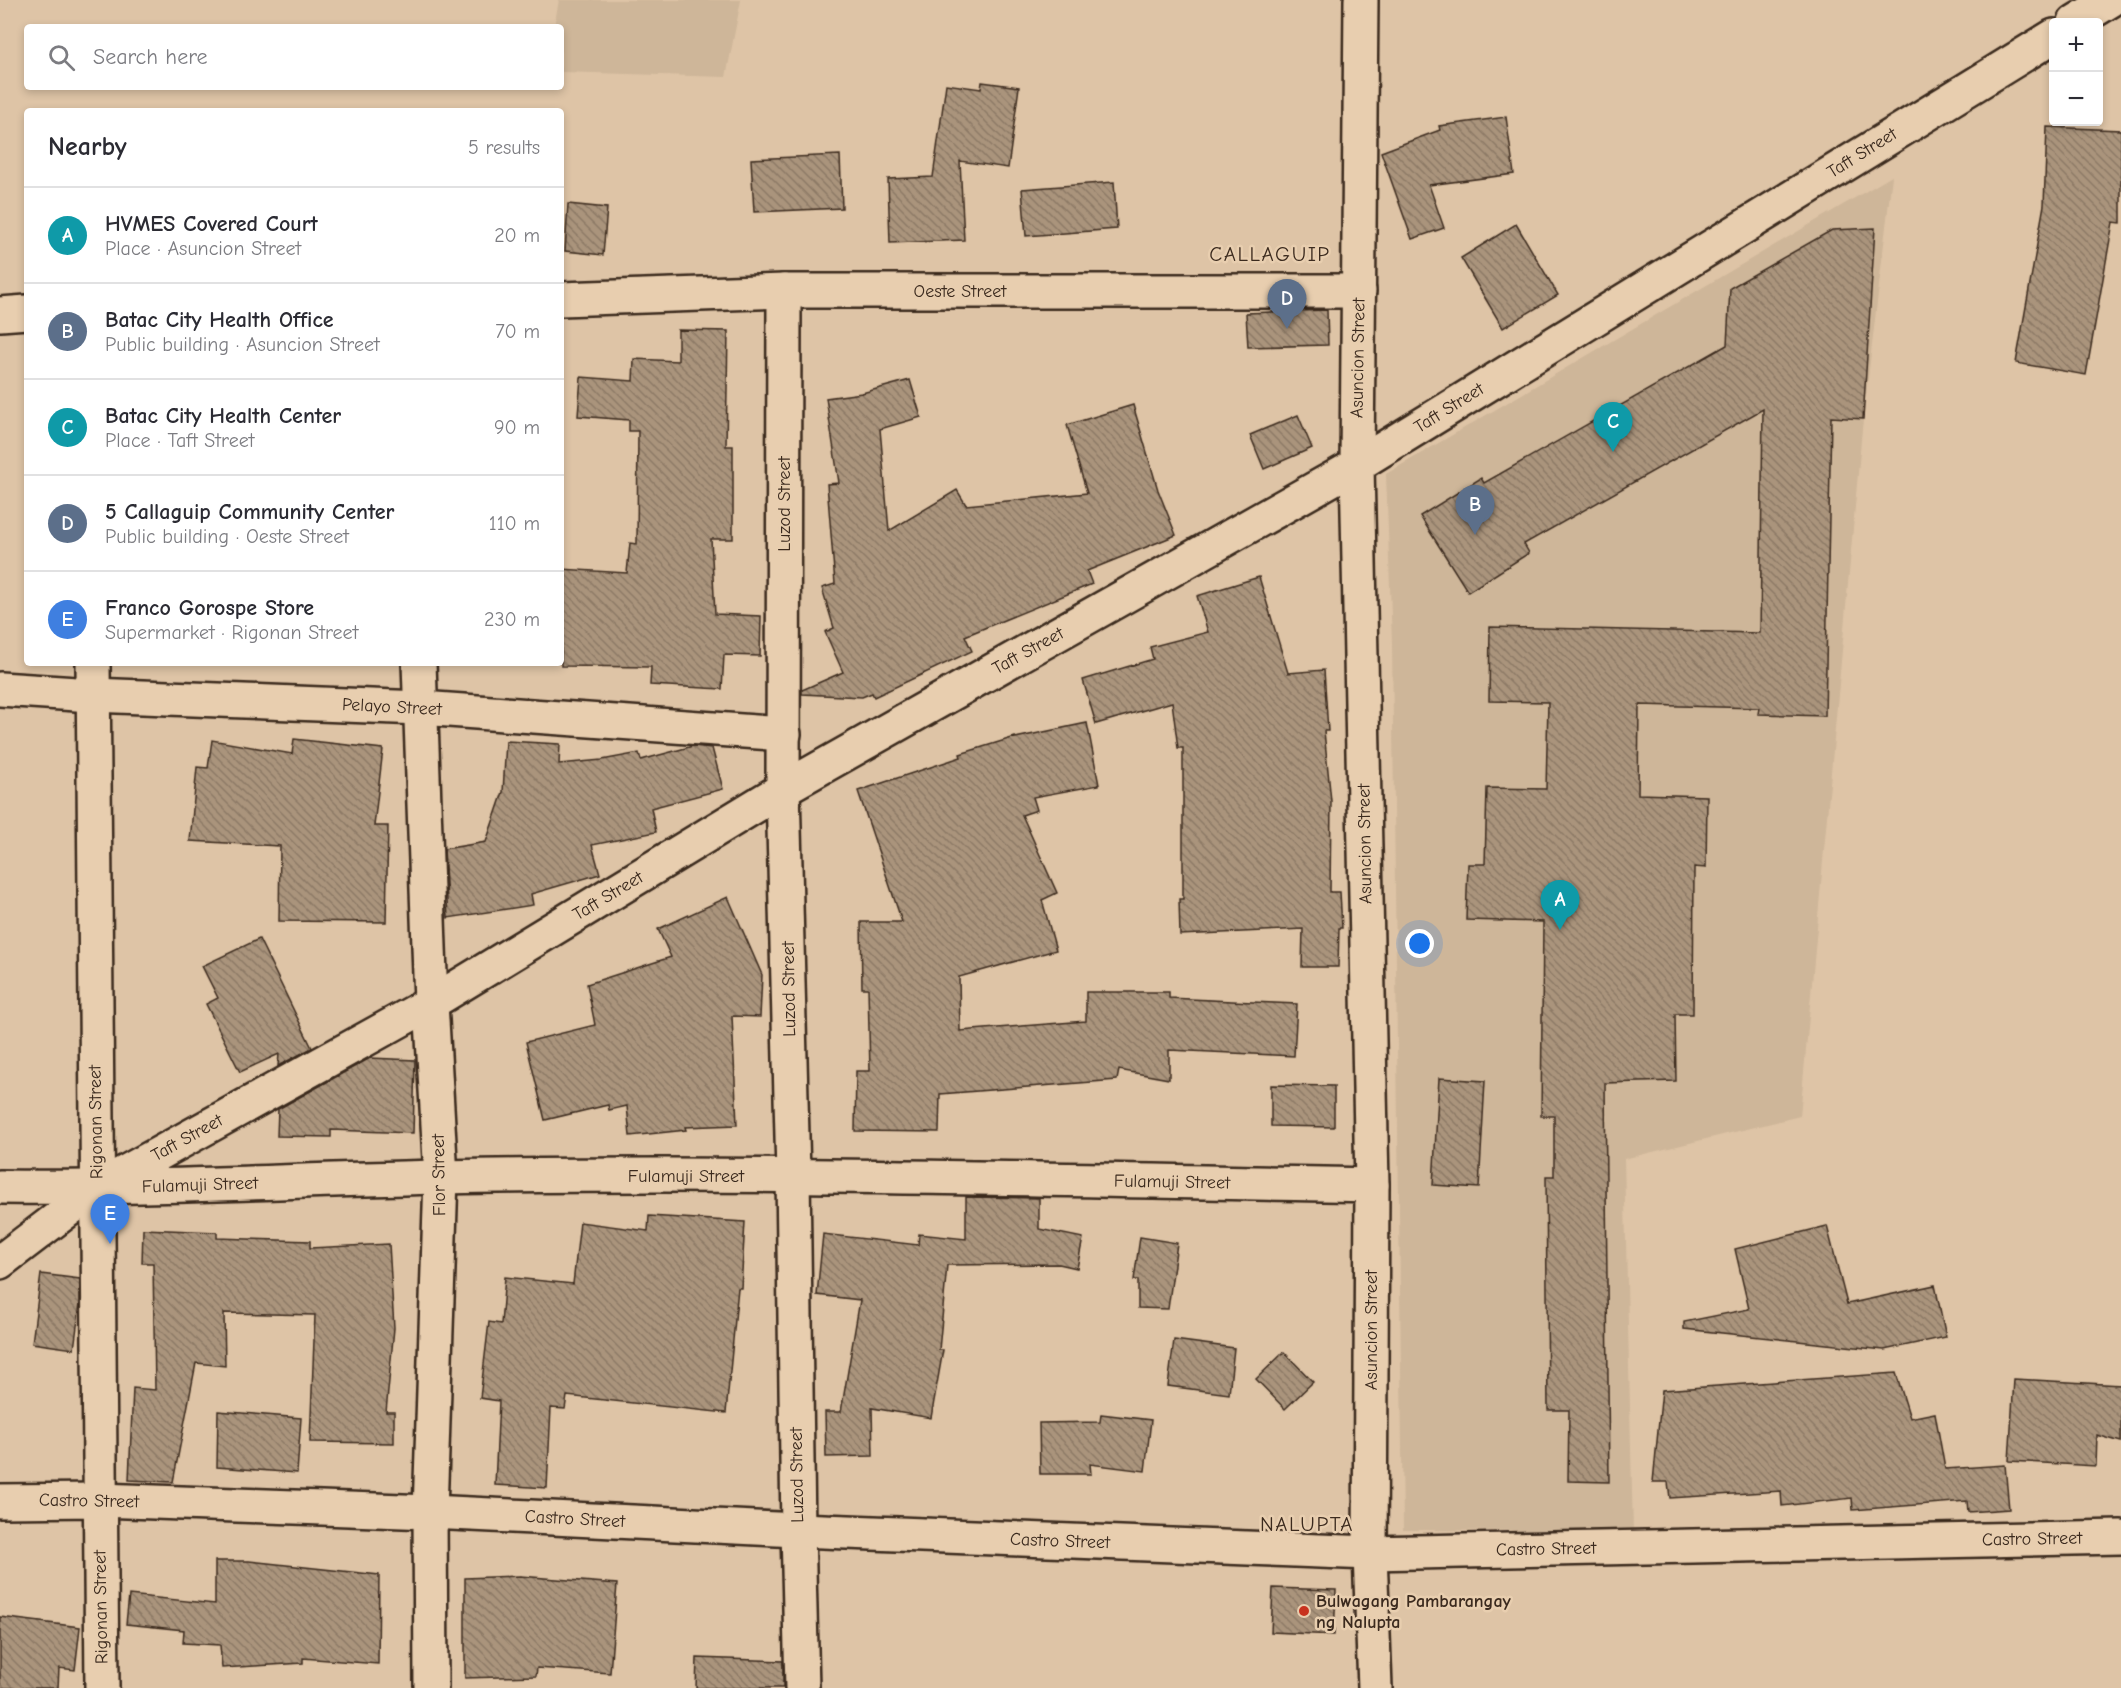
<!DOCTYPE html>
<meta charset="utf-8">
<style>
:root{--surface:#fff;--page:#f2f2f3;--text:#2b2b33;--muted:#7c7c81;--line:#e1e1e2;--accent:#db2777}
body{margin:0;font-family:"Comic Neue",sans-serif;background:var(--page);color:var(--text)}
.controls{position:absolute;right:18px;top:18px;display:grid;overflow:hidden;border-radius:6px;box-shadow:0 3px 9px #0003}
.controls button{width:54px;height:54px;display:grid;place-items:center;padding:0;border:0;border-bottom:2px solid var(--line);background:var(--surface);color:var(--text);font:30px sans-serif}
.you{position:absolute;left:1420px;top:944px;width:21px;height:21px;margin:-15px;border:4px solid #fff;border-radius:50%;background:#1a73e8;box-shadow:0 0 0 9px #1a73e833}
.badge{display:grid;place-items:center;width:39px;height:39px;border-radius:50%;background:var(--accent);color:#fff;font-size:20px;font-weight:700}
.pin{position:absolute;translate:-50% -50px;filter:drop-shadow(0 2px 3px #0008)}
.pin::after{content:'';position:absolute;top:32px;width:21px;height:18px;background:inherit;clip-path:polygon(0 0,100% 0,50% 100%)}
.list{margin:0;padding:0;list-style:none}
h2{display:flex;justify-content:space-between;align-items:center;height:78px;margin:0;padding:0 24px;font-size:26px}
h2 small{font-size:20px;font-weight:400;color:var(--muted)}
.list li{display:grid;grid-template-columns:39px 1fr auto;gap:18px;align-items:center;box-sizing:border-box;height:96px;padding:0 24px;border-top:2px solid var(--line)}
.list b{display:block;font-size:22px;white-space:nowrap}
.list p{margin:0;font-size:20px;white-space:nowrap;color:var(--muted)}
.list em{font-size:20px;font-style:normal;color:var(--muted)}
.icon{flex:none;width:33px;height:33px;fill:none;stroke:currentColor;stroke-width:2;stroke-linecap:round;stroke-linejoin:round}
.map{position:relative;flex:none;width:2121px;height:1688px;overflow:hidden}
.search{position:absolute;background:var(--surface);box-shadow:0 3px 9px #0003;left:24px;top:24px;width:540px;height:66px;display:flex;align-items:center;gap:15px;box-sizing:border-box;padding:0 21px;border-radius:6px;color:var(--muted);font-size:22px}
.panel{position:absolute;background:var(--surface);box-shadow:0 3px 9px #0003;left:24px;top:108px;width:540px;height:558px;border-radius:6px}
.map>svg:first-child{display:block}
</style>
<div class="map">
<svg width="2121" height="1688" viewBox="0 0 2121 1688">
<defs>
<pattern id="building-back-hatch" width="6" height="6" patternUnits="userSpaceOnUse" patternTransform="scale(1.5)"><rect width="6" height="6" fill="#aa947c"/><path d="M-1 5l2 2M0 0l6 6M5-1l2 2" fill="none" stroke="#8c7965"/></pattern>
</defs>
<rect width="100%" height="100%" fill="#dec4a6"/>
<filter id="ink" filterUnits="userSpaceOnUse"><feTurbulence type="fractalNoise" baseFrequency=".0167" numOctaves="2"/><feDisplacementMap in="SourceGraphic" scale="12" xChannelSelector="R" yChannelSelector="G"/><feConvolveMatrix kernelMatrix="1 2 1 2 8 2 1 2 1" color-interpolation-filters="sRGB"/></filter>
<g filter="url(#ink)">
<g fill="#ceb699">
<path d="M 559,0 L 741,0 L 726,77 L 561,72 L 561,27 L 554,27 Z"/>
<path d="M 1892,176 L 1862,429 L 1800,1116 L 1624,1159 L 1633,1532 L 1403,1530 L 1392,644 L 1386,474 Z"/>
</g>
<g fill="url(#building-back-hatch)" stroke="#3b2a1e" stroke-width="1.5">
<path d="M 982,82 L 1019,87 L 1008,168 L 960,161 L 964,240 L 890,243 L 888,179 L 933,177 L 946,84 L 981,89 Z"/>
<path d="M 1506,117 L 1514,174 L 1429,185 L 1444,228 L 1412,239 L 1381,152 L 1440,130 L 1439,126 Z"/>
<path d="M 2047,127 L 2121,130 L 2121,223 L 2113,222 L 2086,375 L 2016,363 L 2044,205 Z"/>
<path d="M 840,155 L 842,208 L 754,212 L 751,159 Z"/>
<path d="M 1114,182 L 1117,229 L 1026,236 L 1022,189 Z"/>
<path d="M 568,204 L 607,208 L 603,255 L 565,251 Z"/>
<path d="M 1516,224 L 1558,295 L 1503,328 L 1461,258 Z"/>
<path d="M 1875,228 L 1863,419 L 1831,417 L 1825,716 L 1758,714 L 1759,708 L 1639,705 L 1638,794 L 1707,796 L 1706,868 L 1694,867 L 1693,1014 L 1675,1014 L 1676,1081 L 1605,1083 L 1609,1482 L 1568,1481 L 1569,1410 L 1548,1410 L 1546,1176 L 1554,1176 L 1554,1116 L 1541,1116 L 1543,922 L 1466,920 L 1468,864 L 1485,864 L 1487,788 L 1546,789 L 1548,702 L 1489,701 L 1490,627 L 1760,633 L 1763,409 L 1524,544 L 1529,553 L 1468,592 L 1420,516 L 1481,478 L 1484,483 L 1727,345 L 1730,288 L 1832,230 Z"/>
<path d="M 1327,310 L 1328,345 L 1248,347 L 1246,313 Z"/>
<path d="M 678,330 L 728,331 L 726,446 L 733,446 L 733,539 L 711,539 L 715,614 L 761,616 L 760,656 L 724,655 L 722,689 L 650,685 L 651,667 L 561,666 L 561,569 L 627,573 L 630,543 L 637,544 L 638,431 L 629,431 L 629,420 L 578,416 L 581,377 L 633,381 L 634,359 L 678,361 Z"/>
<path d="M 910,380 L 921,417 L 880,429 L 889,531 L 957,490 L 966,505 L 1087,493 L 1067,425 L 1133,405 L 1158,490 L 1176,535 L 1087,571 L 1092,584 L 965,636 L 972,651 L 874,697 L 872,693 L 862,697 L 802,694 L 802,690 L 843,672 L 825,632 L 834,628 L 822,588 L 835,584 L 827,484 L 839,483 L 826,398 L 862,393 Z"/>
<path d="M 1298,415 L 1312,448 L 1264,469 L 1250,435 Z"/>
<path d="M 1259,577 L 1288,673 L 1324,670 L 1328,731 L 1324,731 L 1331,801 L 1330,892 L 1340,892 L 1342,928 L 1339,928 L 1338,967 L 1302,967 L 1303,929 L 1180,935 L 1179,899 L 1183,899 L 1183,748 L 1178,748 L 1172,702 L 1096,724 L 1083,680 L 1153,659 L 1150,647 L 1208,632 L 1197,596 Z"/>
<path d="M 1087,723 L 1099,785 L 1033,797 L 1037,810 L 1022,815 L 1057,893 L 1042,900 L 1056,950 L 959,977 L 960,1031 L 1086,1021 L 1086,992 L 1169,992 L 1169,998 L 1297,1004 L 1294,1056 L 1169,1050 L 1169,1079 L 1119,1070 L 1117,1080 L 940,1094 L 939,1132 L 855,1131 L 856,1071 L 870,1071 L 868,988 L 862,988 L 861,922 L 902,922 L 858,791 L 961,757 L 960,754 L 1015,737 L 1015,738 Z"/>
<path d="M 294,739 L 383,749 L 374,826 L 388,826 L 386,922 L 279,921 L 280,846 L 190,841 L 197,767 L 208,768 L 212,740 L 292,754 Z"/>
<path d="M 506,741 L 560,744 L 559,764 L 602,760 L 639,753 L 641,760 L 693,746 L 712,748 L 723,789 L 651,808 L 656,832 L 592,845 L 600,874 L 531,894 L 533,905 L 448,918 L 444,849 L 486,842 L 503,792 Z"/>
<path d="M 728,897 L 762,975 L 760,1017 L 732,1016 L 737,1125 L 685,1127 L 686,1130 L 630,1136 L 627,1106 L 609,1110 L 608,1105 L 545,1120 L 526,1042 L 595,1025 L 587,984 L 671,957 L 658,929 Z"/>
<path d="M 259,939 L 312,1048 L 278,1066 L 279,1054 L 240,1072 L 206,1004 L 218,998 L 202,966 Z"/>
<path d="M 370,1058 L 415,1060 L 413,1133 L 331,1130 L 331,1137 L 277,1136 L 278,1109 Z"/>
<path d="M 1439,1078 L 1485,1081 L 1479,1188 L 1433,1185 Z"/>
<path d="M 1271,1085 L 1334,1086 L 1334,1127 L 1271,1126 Z"/>
<path d="M 966,1197 L 1039,1198 L 1039,1229 L 1083,1238 L 1077,1268 L 1059,1264 L 947,1265 L 939,1350 L 943,1350 L 931,1418 L 872,1408 L 873,1456 L 826,1457 L 825,1412 L 841,1412 L 860,1300 L 817,1295 L 823,1234 L 918,1245 L 919,1234 L 966,1239 Z"/>
<path d="M 649,1216 L 745,1222 L 741,1288 L 738,1288 L 726,1413 L 567,1396 L 565,1409 L 551,1408 L 547,1488 L 495,1485 L 499,1401 L 480,1398 L 489,1322 L 501,1324 L 505,1277 L 573,1284 L 580,1222 L 648,1231 Z"/>
<path d="M 1827,1226 L 1847,1304 L 1935,1285 L 1946,1337 L 1884,1350 L 1684,1329 L 1684,1322 L 1749,1309 L 1735,1249 Z"/>
<path d="M 143,1229 L 217,1232 L 217,1238 L 310,1241 L 310,1248 L 389,1244 L 394,1328 L 386,1412 L 394,1412 L 394,1443 L 310,1442 L 315,1315 L 224,1313 L 225,1366 L 196,1363 L 173,1482 L 129,1480 L 133,1388 L 155,1390 L 153,1263 L 142,1263 Z"/>
<path d="M 1140,1237 L 1177,1243 L 1168,1309 L 1138,1308 L 1138,1280 L 1134,1280 Z"/>
<path d="M 41,1274 L 80,1279 L 80,1303 L 74,1349 L 32,1343 Z"/>
<path d="M 1174,1340 L 1234,1348 L 1229,1394 L 1168,1386 Z"/>
<path d="M 1284,1352 L 1313,1382 L 1285,1409 L 1256,1379 Z"/>
<path d="M 1896,1373 L 1910,1418 L 1935,1413 L 1945,1469 L 2005,1465 L 2009,1509 L 1968,1512 L 1967,1501 L 1853,1510 L 1852,1498 L 1782,1506 L 1781,1491 L 1670,1498 L 1668,1482 L 1653,1482 L 1662,1390 Z"/>
<path d="M 2014,1379 L 2121,1385 L 2121,1442 L 2097,1435 L 2096,1466 L 2009,1461 Z"/>
<path d="M 218,1411 L 301,1418 L 297,1473 L 217,1467 Z"/>
<path d="M 1101,1414 L 1151,1420 L 1145,1471 L 1090,1464 L 1091,1474 L 1040,1474 L 1039,1423 L 1100,1422 Z"/>
<path d="M 215,1561 L 249,1561 L 379,1575 L 378,1664 L 303,1658 L 303,1663 L 222,1668 L 220,1645 L 183,1643 L 184,1630 L 126,1624 L 129,1595 L 215,1604 Z"/>
<path d="M 520,1576 L 617,1584 L 610,1673 L 537,1668 L 536,1676 L 465,1678 L 465,1578 Z"/>
<path d="M 1273,1588 L 1336,1590 L 1334,1635 L 1271,1632 Z"/>
<path d="M 0,1617 L 80,1627 L 75,1670 L 59,1668 L 58,1688 L 0,1688 Z"/>
<path d="M 697,1658 L 783,1661 L 783,1688 L 696,1688 Z"/>
</g>
<g fill="none" stroke-linecap="round" stroke-linejoin="round">
<g stroke="#3b2a1e" stroke-width="38">
<g id="minor">
<path d="M 1361,0 L 1357,465 L 1372,1185 L 1370,1553 L 1375,1688"/>
<path d="M 2075,22 L 2111,0"/>
<path d="M 784,291 L 783,789 L 793,1175 L 798,1530 L 802,1688"/>
<path d="M 561,299 L 784,291 L 1359,291"/>
<path d="M 0,314 L 27,312"/>
<path d="M 93,663 L 102,1688"/>
<path d="M 419,663 L 431,1003 L 441,1177 L 430,1512 L 431,1688"/>
<path d="M 0,689 L 92,695 L 421,708 L 784,734"/>
<path d="M 0,1187 C 147,1189 294,1180 441,1177 C 752,1171 1062,1180 1372,1185"/>
<path d="M 0,1262 L 97,1188 L 431,1003 L 783,789 L 1357,465 L 2054,36"/>
<path d="M 0,1501 L 100,1500 L 430,1512 L 798,1530 L 1370,1553 L 2121,1537"/>
</g>
</g>
<use href="#minor" stroke="#e8ceaf" stroke-width="33"/>
</g>
</g>
<circle fill="#c8321e" stroke="#e8ceaf" stroke-width="2" cx="1304" cy="1611" r="6"/>
<g text-anchor="middle" dominant-baseline="central" stroke-width="5" stroke-linejoin="round" paint-order="stroke">
<g font-size="18" fill="#3b2a1e" stroke="#e8ceaf">
<text transform="translate(1862 153) rotate(-32)">Taft Street</text>
<text x="960" y="291">Oeste Street</text>
<text transform="translate(1358 358) rotate(-89)">Asuncion Street</text>
<text transform="translate(1449 408) rotate(-32)">Taft Street</text>
<text transform="translate(784 504) rotate(-90)">Luzod Street</text>
<text transform="translate(1028 651) rotate(-29)">Taft Street</text>
<text transform="translate(392 707) rotate(3)">Pelayo Street</text>
<text transform="translate(1365 844) rotate(-91)">Asuncion Street</text>
<text transform="translate(608 896) rotate(-31)">Taft Street</text>
<text transform="translate(789 989) rotate(-91)">Luzod Street</text>
<text transform="translate(96 1122) rotate(-91)">Rigonan Street</text>
<text transform="translate(187 1138) rotate(-29)">Taft Street</text>
<text transform="translate(439 1175) rotate(-91)">Flor Street</text>
<text x="686" y="1176">Fulamuji Street</text>
<text transform="translate(1172 1182) rotate(1)">Fulamuji Street</text>
<text transform="translate(200 1185) rotate(-2)">Fulamuji Street</text>
<text transform="translate(1371 1330) rotate(-90)">Asuncion Street</text>
<text transform="translate(797 1475) rotate(-91)">Luzod Street</text>
<text transform="translate(89 1501) rotate(1)">Castro Street</text>
<text transform="translate(575 1519) rotate(3)">Castro Street</text>
<text transform="translate(2032 1539) rotate(-1)">Castro Street</text>
<text transform="translate(1060 1541) rotate(2)">Castro Street</text>
<text transform="translate(1546 1549) rotate(-1)">Castro Street</text>
<text transform="translate(101 1607) rotate(-91)">Rigonan Street</text>
</g>
<g font-size="18" font-weight="bold" fill="#3b2a1e" stroke="#e8ceaf" text-anchor="start">
<text x="1316" y="1601">Bulwagang Pambarangay<tspan x="1316" dy="21">ng Nalupta</tspan></text>
</g>
<g font-size="21" letter-spacing="1.5" fill="#3b2a1e" stroke="#e8ceaf">
<text x="1270" y="254">CALLAGUIP</text>
<text x="1307" y="1524">NALUPTA</text>
</g>
</g>
</svg>
<div class="controls">
<button>+</button>
<button>−</button>
</div>
<div class="you"></div>
<div class="pin badge" style="left:1560px;top:930px;background:#0f9aa8">A</div>
<div class="pin badge" style="left:1475px;top:535px;background:#5c6f8a">B</div>
<div class="pin badge" style="left:1613px;top:452px;background:#0f9aa8">C</div>
<div class="pin badge" style="left:1287px;top:329px;background:#5c6f8a">D</div>
<div class="pin badge" style="left:110px;top:1244px;background:#3f7fe0">E</div>
<div class="search"><svg class="icon" aria-label="search" viewBox="0 0 24 24"><circle cx="10" cy="10" r="6"/><path d="M15 15l6 6"/></svg>Search here</div>
<section class="panel">
<h2>Nearby<small>5 results</small></h2>
<ul class="list">
<li><span class="badge" style="background:#0f9aa8">A</span><div><b>HVMES Covered Court</b><p>Place · Asuncion Street</p></div><em>20 m</em></li>
<li><span class="badge" style="background:#5c6f8a">B</span><div><b>Batac City Health Office</b><p>Public building · Asuncion Street</p></div><em>70 m</em></li>
<li><span class="badge" style="background:#0f9aa8">C</span><div><b>Batac City Health Center</b><p>Place · Taft Street</p></div><em>90 m</em></li>
<li><span class="badge" style="background:#5c6f8a">D</span><div><b>5 Callaguip Community Center</b><p>Public building · Oeste Street</p></div><em>110 m</em></li>
<li><span class="badge" style="background:#3f7fe0">E</span><div><b>Franco Gorospe Store</b><p>Supermarket · Rigonan Street</p></div><em>230 m</em></li>
</ul>
</section>
</div>
